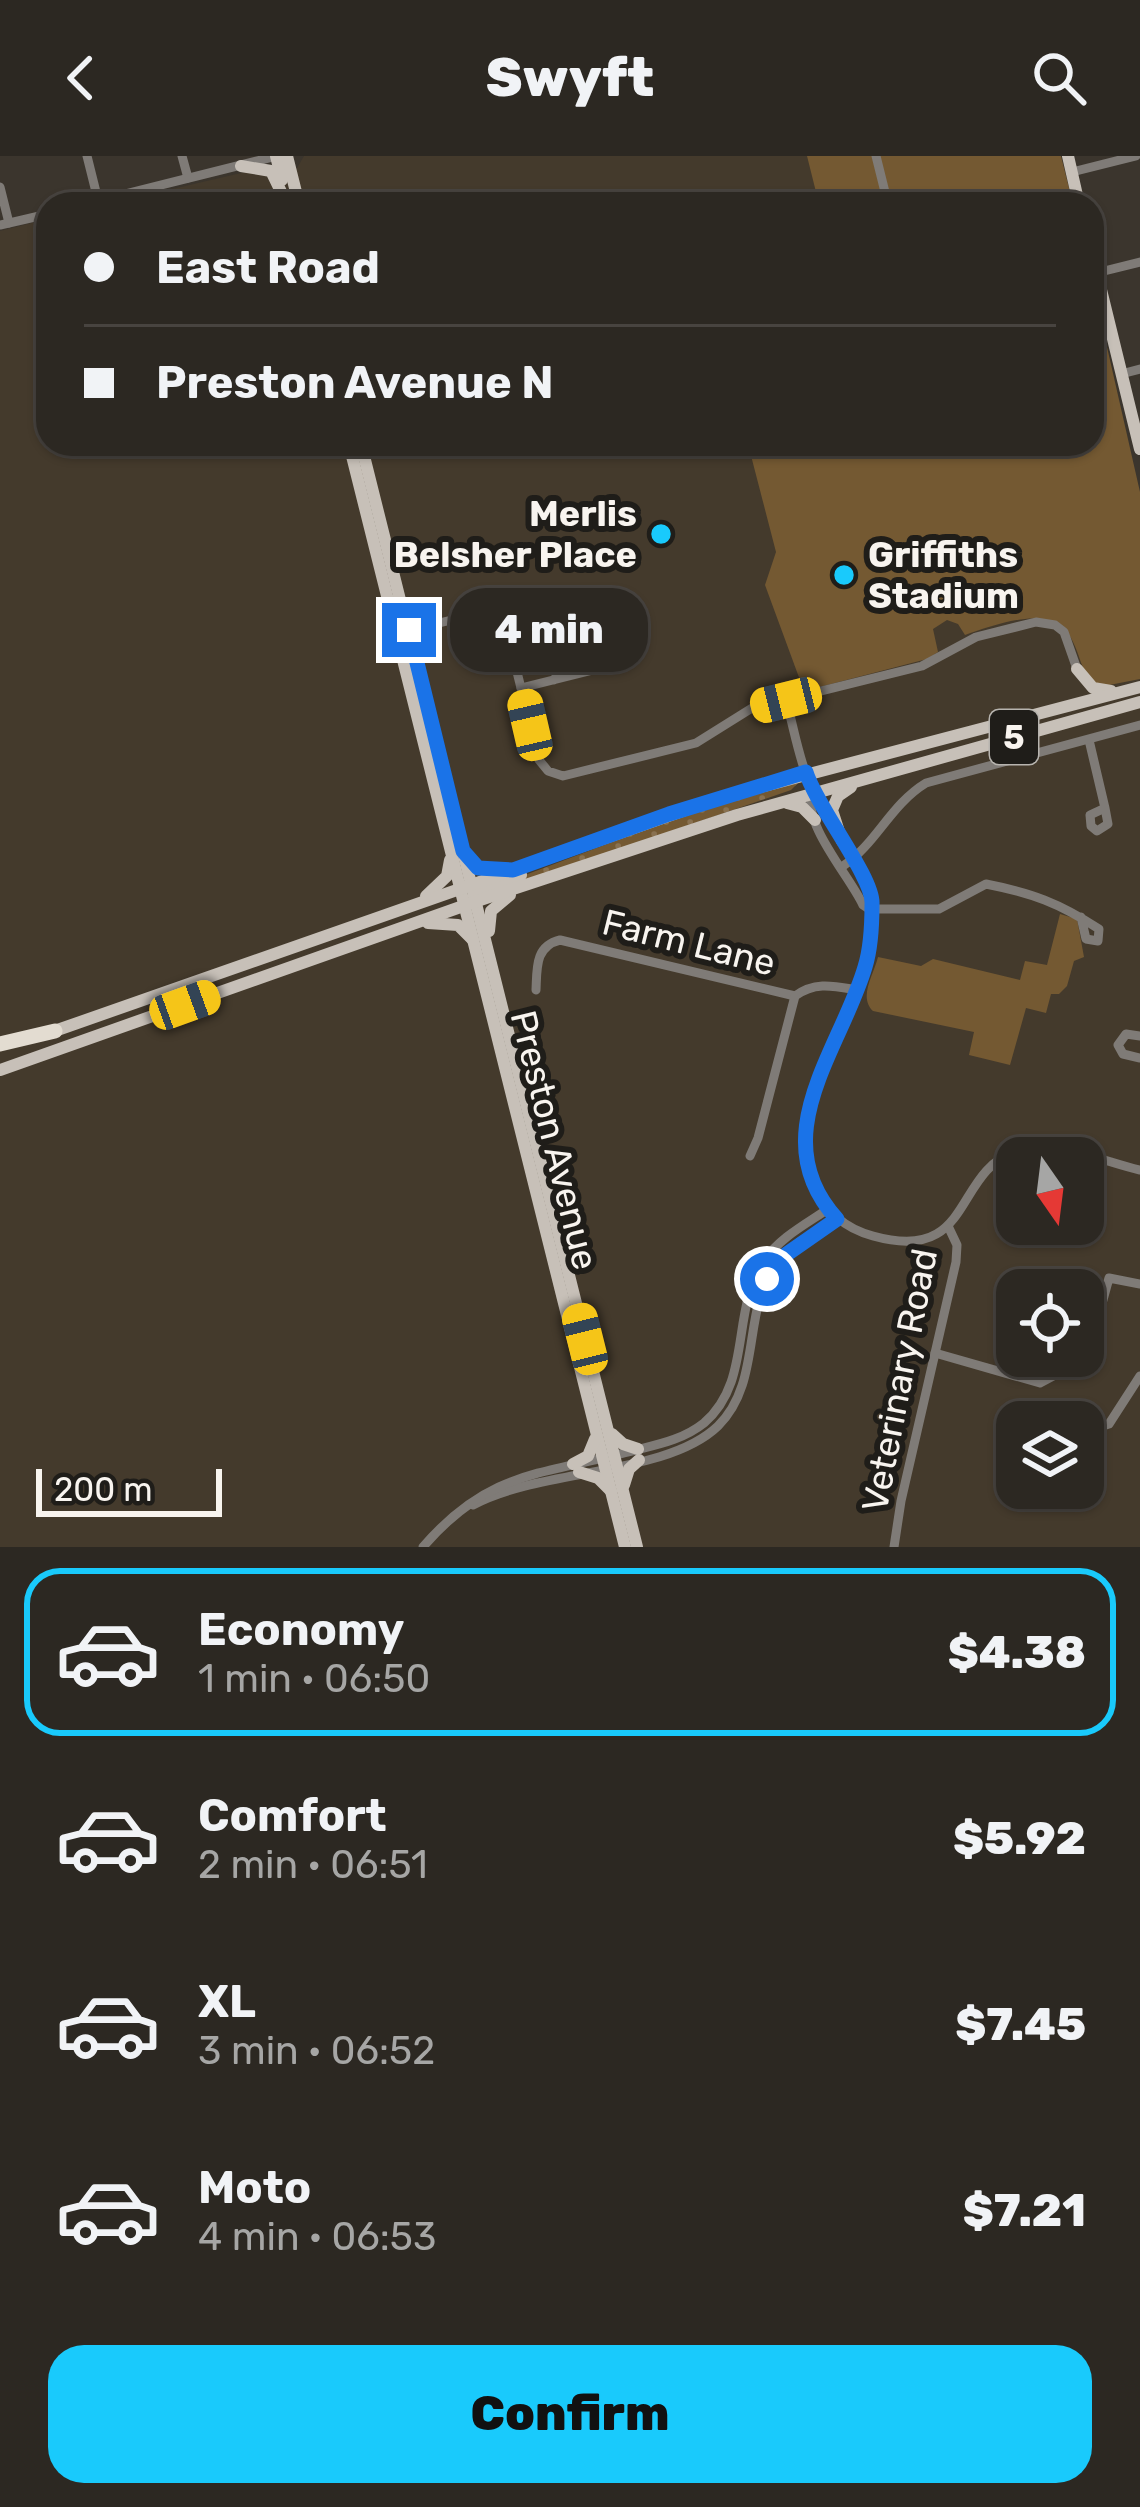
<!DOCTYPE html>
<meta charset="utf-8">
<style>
:root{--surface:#2c2822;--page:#38342f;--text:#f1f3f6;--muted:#a6a6a5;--line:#484440;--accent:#19cafc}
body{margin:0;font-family:Rubik,sans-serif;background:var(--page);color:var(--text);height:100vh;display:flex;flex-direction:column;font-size:45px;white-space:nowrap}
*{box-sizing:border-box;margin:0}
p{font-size:39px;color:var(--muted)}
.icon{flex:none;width:66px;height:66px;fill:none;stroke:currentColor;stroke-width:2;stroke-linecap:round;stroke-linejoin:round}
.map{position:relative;height:1391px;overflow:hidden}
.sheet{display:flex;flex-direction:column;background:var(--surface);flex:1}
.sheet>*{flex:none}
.banner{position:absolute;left:36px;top:36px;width:1068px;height:264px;border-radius:36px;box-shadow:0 3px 9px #0004,0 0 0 3px var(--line);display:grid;align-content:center;height:264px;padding:0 48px;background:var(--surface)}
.needle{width:78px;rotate:166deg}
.fabs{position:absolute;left:996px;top:981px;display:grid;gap:24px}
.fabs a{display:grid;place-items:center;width:108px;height:108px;border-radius:24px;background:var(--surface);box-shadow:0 3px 9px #0004,0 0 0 3px var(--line);font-size:60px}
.scale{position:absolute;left:36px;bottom:30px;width:186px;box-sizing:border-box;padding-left:12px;border:6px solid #f8f4ef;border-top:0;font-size:33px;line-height:42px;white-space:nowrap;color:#f8f4ef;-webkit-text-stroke:9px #1f1d19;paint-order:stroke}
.end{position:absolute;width:54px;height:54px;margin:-27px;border:15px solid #1a73e8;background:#fff;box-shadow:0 0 0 6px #fff}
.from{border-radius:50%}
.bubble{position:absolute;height:84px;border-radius:36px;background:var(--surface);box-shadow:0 3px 9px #0004,0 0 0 3px var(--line);font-size:39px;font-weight:800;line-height:84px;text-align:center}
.car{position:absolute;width:36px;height:72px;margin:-36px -18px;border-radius:15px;box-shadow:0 0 9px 3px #0007;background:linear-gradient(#f5c518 24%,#345 0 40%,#f5c518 0 76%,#345 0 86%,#f5c518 0)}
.banner b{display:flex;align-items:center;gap:42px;height:114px;font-size:45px}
.banner b+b{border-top:3px solid var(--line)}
.banner i{width:30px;height:30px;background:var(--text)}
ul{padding:21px 0 0;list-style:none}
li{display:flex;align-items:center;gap:36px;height:168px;margin:0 24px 18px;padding:0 24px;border:6px solid transparent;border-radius:36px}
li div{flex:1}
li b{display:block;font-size:45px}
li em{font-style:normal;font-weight:800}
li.current{border-color:var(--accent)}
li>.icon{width:108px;height:108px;stroke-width:1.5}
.cta{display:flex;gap:24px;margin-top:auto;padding:24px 48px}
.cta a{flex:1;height:138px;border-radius:36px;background:var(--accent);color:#111;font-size:48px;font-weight:800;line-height:138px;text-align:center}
header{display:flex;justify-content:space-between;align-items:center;height:156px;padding:0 48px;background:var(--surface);font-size:54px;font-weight:800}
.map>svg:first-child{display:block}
.built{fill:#443a2c;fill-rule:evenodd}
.grass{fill:url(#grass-dots)}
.park{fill:#745932}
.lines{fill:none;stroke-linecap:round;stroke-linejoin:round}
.minor{stroke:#7f7b77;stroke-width:9}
.major{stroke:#c7c0b8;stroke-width:12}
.highway{stroke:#e3dcd1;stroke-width:15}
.route{stroke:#1a73e8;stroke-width:15}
.poi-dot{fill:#19cafc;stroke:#1f1d19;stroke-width:4.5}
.labels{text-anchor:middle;stroke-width:12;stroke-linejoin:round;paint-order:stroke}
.shield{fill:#1f1d19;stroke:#b7b4af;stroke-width:3}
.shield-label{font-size:33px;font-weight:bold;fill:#f8f4ef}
.poi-label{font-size:36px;font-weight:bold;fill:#f8f4ef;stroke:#1f1d19;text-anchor:end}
.street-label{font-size:36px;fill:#f8f4ef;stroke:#1f1d19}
</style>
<header><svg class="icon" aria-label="back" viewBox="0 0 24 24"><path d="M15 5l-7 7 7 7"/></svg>Swyft<svg class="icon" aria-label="search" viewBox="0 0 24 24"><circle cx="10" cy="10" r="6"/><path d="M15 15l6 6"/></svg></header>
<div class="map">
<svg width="1140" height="1391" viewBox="0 0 1140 1391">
<defs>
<pattern id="grass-dots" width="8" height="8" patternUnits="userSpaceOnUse" patternTransform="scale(3)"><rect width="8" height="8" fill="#745932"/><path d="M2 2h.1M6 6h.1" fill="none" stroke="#897150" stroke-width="1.8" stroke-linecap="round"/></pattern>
</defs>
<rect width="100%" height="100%" fill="#3b352d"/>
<g class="built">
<polygon points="304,0 1058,0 1069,48 108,48 254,14 273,20 297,12"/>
<path d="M48 63V288H1092L1140 336V1391H0V75ZM1017 1002H1083V1068H1017ZM1017 1134H1083V1200H1017ZM1017 1266H1083V1332H1017Z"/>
</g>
<polygon class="grass" points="798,627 791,634 503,733 488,733 713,648"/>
<g class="park">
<polygon points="807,0 1061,0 1073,48 819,48"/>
<path d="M1092 125 1140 336V523L1099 531C1078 513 1083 504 1071 482 1052 446 995 469 965 479L958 468 947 464 933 473 938 496 927 503 804 535 765 429 776 396 748 288H1092Z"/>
<path d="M1060 758 1077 763 1084 801 1074 805 1067 830 1059 838H1051L1046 857 1026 852 1010 909 969 899 974 876 873 855C858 841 874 818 878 801L921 810 933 803 1020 824 1025 805 1047 809Z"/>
</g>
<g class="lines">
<g class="minor">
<polyline points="87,0 98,44"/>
<polyline points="182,0 188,22"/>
<polyline points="876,0 888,48"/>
<polyline points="1072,16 1136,0"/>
<polyline points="0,31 9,67"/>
<polyline points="886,43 908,38 913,48"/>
<polyline points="85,48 277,0"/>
<polyline points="0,69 48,58"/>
<polyline points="1092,118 1140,106"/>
<polyline points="1121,218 1140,213"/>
<polyline points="402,476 501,452 539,604 548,615 563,620 696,587 752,552 922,510 976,481 1036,466 1055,469 1064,476 1077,513"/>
<path d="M521 532 593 514C604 512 613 507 615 495L609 479 597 474 581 478 554 524"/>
<path d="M786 544C794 572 799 605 811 631 827 666 865 703 872 742 872 744 870 757 870 759 869 777 870 795 865 813 842 885 784 948 815 1028 826 1056 844 1072 873 1080 974 1108 952 1017 1016 995 1053 982 1104 1006 1140 1014"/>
<polyline points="1089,584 1105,652 1090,659 1091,670 1097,675 1108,668 1105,652"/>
<path d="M812 636C802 668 849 719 863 749L869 753"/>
<path d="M843 710C877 687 890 649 926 627L1140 569"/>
<path d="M869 753H939L986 728C1032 737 1059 747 1099 773L1098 785 1086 783 1081 761"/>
<path d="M536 834C537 812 535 790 560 784L795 840"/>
<polyline points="1140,880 1126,878 1118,889 1123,898 1140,902"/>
<path d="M750 1000 758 982 795 840C815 825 834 830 857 834"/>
<polyline points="935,1197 1040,1227 1087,1202 1109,1122 1140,1128"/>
<polyline points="1084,1276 1109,1268 1140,1220"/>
<path d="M473 1349C542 1312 666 1320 718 1270 763 1226 741 1153 777 1106 792 1088 817 1075 837 1063"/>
<path d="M423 1391C490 1313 543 1319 636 1294 660 1288 684 1283 704 1267 753 1225 730 1155 764 1105 779 1082 806 1068 828 1053"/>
<polyline points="894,1391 901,1345 956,1106 957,1089 948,1070"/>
</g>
<g class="major">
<polyline points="276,0 282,24"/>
<polyline points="287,0 299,48"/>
<polyline points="1068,0 1079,48"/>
<polyline points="241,10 271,15 287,48"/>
<polyline points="1092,97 1140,293"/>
<polyline points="349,288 625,1391"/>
<polyline points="361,288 637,1391"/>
<polyline points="1077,513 1093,532 1111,535"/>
<polyline points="787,647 802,651 815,664"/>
<polyline points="842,685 832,654 838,640 851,631"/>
<polyline points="426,740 447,720 450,704"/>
<polyline points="474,740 521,719"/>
<polyline points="428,767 458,769 473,784"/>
<polyline points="489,775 491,755 510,739"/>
<polyline points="46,878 722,641 1140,531"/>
<polyline points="0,914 483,743 737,659 1140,546"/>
<polyline points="612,1278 623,1288 638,1293"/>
<polyline points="573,1308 588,1300 595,1283"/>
<polyline points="579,1316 598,1322 611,1335"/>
<polyline points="624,1329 629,1313 639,1304"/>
</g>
<polyline class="highway" points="0,888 55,875"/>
</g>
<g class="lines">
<path class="route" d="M409 474 463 695 478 712 513 714 669 658 806 616C816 650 874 722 872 748 872 766 871 792 865 811 841 893 762 981 837 1063L784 1100 767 1123"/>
</g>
<g class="poi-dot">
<circle cx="661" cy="378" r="12"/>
<circle cx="844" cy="419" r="12"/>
</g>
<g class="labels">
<rect class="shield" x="990" y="554" width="48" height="54" rx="9"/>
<g class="shield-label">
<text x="1014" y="593">5</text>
</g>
<g class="poi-label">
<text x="637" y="370">Merlis<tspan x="637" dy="41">Belsher Place</tspan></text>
<text x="868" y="411" text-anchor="start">Griffiths<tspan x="868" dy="41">Stadium</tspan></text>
</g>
<g class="street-label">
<text transform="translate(689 786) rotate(14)" y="13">Farm Lane</text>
<text transform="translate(555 984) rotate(76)" y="13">Preston Avenue</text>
<text transform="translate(899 1224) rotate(-79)" y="13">Veterinary Road</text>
</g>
</g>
</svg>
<div class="fabs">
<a><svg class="needle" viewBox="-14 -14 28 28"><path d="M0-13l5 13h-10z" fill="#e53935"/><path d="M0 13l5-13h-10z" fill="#a6a6a5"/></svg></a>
<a><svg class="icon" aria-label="locate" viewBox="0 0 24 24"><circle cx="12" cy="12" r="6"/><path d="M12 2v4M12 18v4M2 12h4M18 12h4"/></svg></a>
<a><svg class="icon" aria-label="layers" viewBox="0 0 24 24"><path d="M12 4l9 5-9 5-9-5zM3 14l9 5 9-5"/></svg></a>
</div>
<div class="scale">200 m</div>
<i class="end from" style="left:767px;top:1123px"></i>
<i class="end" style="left:409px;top:474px"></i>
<div class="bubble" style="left:450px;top:432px;width:198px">4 min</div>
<i class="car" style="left:786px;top:544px;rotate:256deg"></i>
<i class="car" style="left:530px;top:569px;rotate:347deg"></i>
<i class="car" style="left:185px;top:849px;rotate:70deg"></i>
<i class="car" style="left:585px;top:1183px;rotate:346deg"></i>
<div class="banner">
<b><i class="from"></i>East Road</b>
<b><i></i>Preston Avenue N</b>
</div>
</div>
<section class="sheet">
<ul>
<li class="current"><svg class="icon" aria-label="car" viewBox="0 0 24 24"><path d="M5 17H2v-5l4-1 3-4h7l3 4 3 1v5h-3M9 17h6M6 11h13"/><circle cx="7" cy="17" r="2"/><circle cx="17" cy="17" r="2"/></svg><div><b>Economy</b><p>1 min · 06:50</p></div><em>$4.38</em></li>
<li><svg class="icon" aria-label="car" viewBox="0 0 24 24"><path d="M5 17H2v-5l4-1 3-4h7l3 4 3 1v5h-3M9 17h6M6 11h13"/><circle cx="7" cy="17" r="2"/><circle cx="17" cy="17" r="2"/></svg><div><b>Comfort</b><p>2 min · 06:51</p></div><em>$5.92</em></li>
<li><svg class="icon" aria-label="car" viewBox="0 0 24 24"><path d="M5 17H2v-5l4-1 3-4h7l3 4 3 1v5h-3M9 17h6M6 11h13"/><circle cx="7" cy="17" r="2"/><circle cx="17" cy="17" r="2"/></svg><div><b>XL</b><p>3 min · 06:52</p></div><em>$7.45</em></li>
<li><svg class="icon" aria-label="car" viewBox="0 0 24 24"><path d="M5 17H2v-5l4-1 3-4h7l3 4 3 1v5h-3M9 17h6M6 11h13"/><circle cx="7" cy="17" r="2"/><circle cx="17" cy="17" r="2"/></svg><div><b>Moto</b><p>4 min · 06:53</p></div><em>$7.21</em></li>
</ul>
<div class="cta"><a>Confirm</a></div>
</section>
